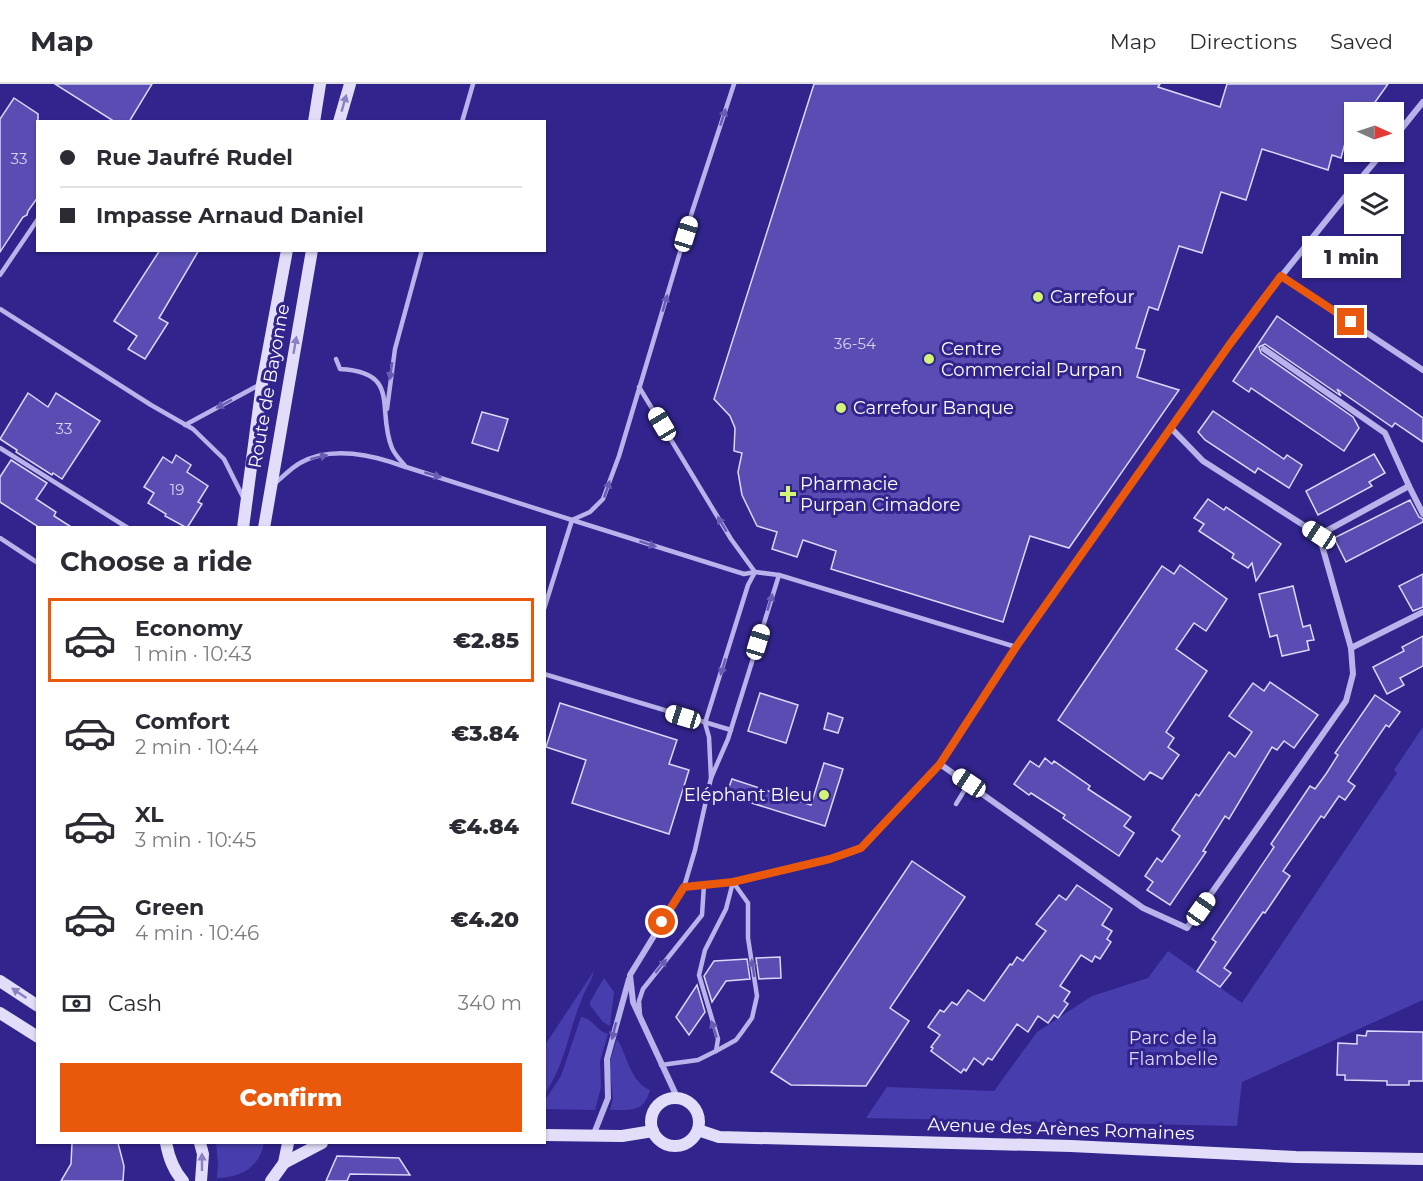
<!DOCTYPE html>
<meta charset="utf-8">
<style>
:root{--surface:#fff;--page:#f2f2f3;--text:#2b2b33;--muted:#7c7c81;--line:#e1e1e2;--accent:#ea580c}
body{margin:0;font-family:Montserrat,sans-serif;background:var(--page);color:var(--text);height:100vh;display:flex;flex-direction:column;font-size:22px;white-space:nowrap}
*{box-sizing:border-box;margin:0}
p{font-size:20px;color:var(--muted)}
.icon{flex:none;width:33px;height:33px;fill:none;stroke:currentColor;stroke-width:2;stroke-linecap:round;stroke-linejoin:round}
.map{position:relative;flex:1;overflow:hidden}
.details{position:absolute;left:36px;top:442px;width:510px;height:618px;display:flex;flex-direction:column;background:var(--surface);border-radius:0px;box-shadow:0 2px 4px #0004}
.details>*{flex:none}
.top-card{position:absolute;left:36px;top:36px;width:510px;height:132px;border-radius:0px;box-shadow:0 2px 4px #0004;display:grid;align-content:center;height:132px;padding:0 24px;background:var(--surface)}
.needle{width:39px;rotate:93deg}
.fabs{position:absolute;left:1344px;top:18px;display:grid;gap:12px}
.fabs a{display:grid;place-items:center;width:60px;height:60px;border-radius:0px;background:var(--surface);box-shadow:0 2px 4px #0004;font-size:30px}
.end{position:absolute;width:27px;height:27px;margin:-14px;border:8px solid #ea580c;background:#fff;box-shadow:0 0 0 3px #fff}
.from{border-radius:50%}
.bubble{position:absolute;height:42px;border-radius:0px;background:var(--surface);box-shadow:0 2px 4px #0004;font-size:20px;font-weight:800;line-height:42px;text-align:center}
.car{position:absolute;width:18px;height:36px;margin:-18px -9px;border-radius:8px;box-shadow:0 0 4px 2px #0007;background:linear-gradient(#fff 24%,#345 0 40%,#fff 0 76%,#345 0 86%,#fff 0)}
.top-card b{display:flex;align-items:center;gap:21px;height:57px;font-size:22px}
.top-card b+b{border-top:2px solid var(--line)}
.top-card i{width:15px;height:15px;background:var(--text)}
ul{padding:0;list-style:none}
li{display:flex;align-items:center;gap:18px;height:84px;margin:0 12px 9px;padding:0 12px;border:3px solid transparent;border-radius:0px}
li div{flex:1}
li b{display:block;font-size:22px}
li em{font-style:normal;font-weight:800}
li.current{border-color:var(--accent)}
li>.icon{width:54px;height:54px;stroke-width:1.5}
h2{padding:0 24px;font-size:27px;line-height:72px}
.pay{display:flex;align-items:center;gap:15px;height:66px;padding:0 24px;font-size:22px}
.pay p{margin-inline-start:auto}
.cta{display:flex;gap:12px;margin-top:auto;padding:12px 24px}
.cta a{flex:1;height:69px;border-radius:0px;background:var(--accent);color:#fff;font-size:24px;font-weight:800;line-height:69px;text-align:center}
header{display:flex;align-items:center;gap:36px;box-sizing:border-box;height:84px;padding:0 30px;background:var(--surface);border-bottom:2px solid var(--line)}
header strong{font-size:28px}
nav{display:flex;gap:33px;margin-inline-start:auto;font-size:21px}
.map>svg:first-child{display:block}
.green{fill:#483dac}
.building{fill:#594db3;stroke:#dbd8f8;stroke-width:1.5}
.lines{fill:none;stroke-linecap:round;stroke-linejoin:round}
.lane{stroke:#b9b3eb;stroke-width:4.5}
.street{stroke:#b9b3eb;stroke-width:6}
.secondary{stroke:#e2def9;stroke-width:12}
.oneway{fill:#8a81c3}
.oneway2{fill:#675db3}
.route{stroke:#ea580c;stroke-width:8}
.poi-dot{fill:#d3f577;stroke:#31248d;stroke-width:2}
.labels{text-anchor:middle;stroke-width:6;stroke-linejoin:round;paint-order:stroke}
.number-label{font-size:15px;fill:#d6d2ec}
.poi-label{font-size:18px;fill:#fff;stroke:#31248d;text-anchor:start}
.street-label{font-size:18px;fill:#fff;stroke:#31248d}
.park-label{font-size:18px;fill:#dbd8f8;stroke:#31248d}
</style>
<header>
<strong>Map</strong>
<nav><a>Map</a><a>Directions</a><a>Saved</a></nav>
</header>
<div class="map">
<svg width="1423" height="1097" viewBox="0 0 1423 1097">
<rect width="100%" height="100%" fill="#31248d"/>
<g class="green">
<polygon points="1423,643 1423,916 1242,998 1237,1042 866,1034 887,1003 994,1007 1037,948 1092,912 1148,894 1168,867 1242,919 1397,689 1394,686"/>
<path d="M594 887C593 894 586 904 583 912 568 947 567 976 545 1010V961Z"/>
<polygon points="604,894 614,908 610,942 603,938 590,921 590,918"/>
<path d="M581 933C592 934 597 947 608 950L600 977 601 1003 595 1026 545 1025V1016L561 992Z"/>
<path d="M617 955C627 970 630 998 650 1006 644 1029 630 1026 610 1026L613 1014 609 981Z"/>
<path d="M216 1059H264C259 1084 241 1093 217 1094L218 1079Z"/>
</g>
<g class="building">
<polygon points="55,0 152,0 129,38 115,38"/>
<polygon points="814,0 1160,0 1158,3 1220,23 1227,0 1388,0 1368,28 1354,28 1354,50 1348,48 1341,74 1332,71 1328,86 1262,65 1246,116 1221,108 1202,169 1179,162 1158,226 1149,223 1136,264 1145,266 1137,293 1179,306 1069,464 1030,452 1003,538 831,485 836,467 803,456 797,473 772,465 777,448 757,442 742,411 738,388 742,369 734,367 735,344 730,332 714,315"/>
<polygon points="14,14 38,30 38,113 28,127 27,131 23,133 0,168 0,35"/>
<polygon points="160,166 199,166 159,234 168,239 145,275 128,265 137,252 114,237"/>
<polygon points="1277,232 1423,334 1423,358 1395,339 1392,343 1337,305 1341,312 1265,260 1259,263 1261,269 1353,333 1359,344 1344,367 1251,304 1249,308 1233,297"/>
<polygon points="28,309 48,323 56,309 100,337 62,395 53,389 52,391 16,368 17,366 0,355"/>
<polygon points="1213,327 1284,375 1287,371 1302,381 1289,404 1258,384 1255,389 1205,356 1198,348"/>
<polygon points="482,328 508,335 498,367 472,359"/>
<polygon points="1374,370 1385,389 1369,398 1372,402 1318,431 1306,407"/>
<polygon points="176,371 191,381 187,388 208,402 198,418 202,420 187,444 165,432 166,430 148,419 154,409 144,403 163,373 172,379"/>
<polygon points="11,376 47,399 36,415 56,428 54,432 73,444 40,444 0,418 0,393"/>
<polygon points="1208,415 1224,426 1226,423 1281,460 1256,497 1252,479 1248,484 1232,474 1234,470 1199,447 1204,440 1194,434"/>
<polygon points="1410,416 1419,433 1423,435 1423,438 1346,478 1334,454"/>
<polygon points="1180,481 1227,515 1206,547 1194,539 1176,565 1207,587 1166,648 1174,654 1168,663 1179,671 1162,695 1150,688 1144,696 1058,636 1162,482 1174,490"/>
<polygon points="1423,490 1423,523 1413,527 1399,502"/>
<polygon points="1293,502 1303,543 1310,541 1314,556 1307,557 1309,566 1282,572 1277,551 1270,553 1259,510"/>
<polygon points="1423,552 1423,582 1400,594 1404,601 1387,610 1373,583 1404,567 1402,563"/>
<polygon points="1270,598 1318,631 1294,664 1284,657 1277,666 1272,663 1229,735 1225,732 1203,767 1206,768 1170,821 1147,806 1153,798 1145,792 1157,774 1162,778 1180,752 1172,746 1196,710 1199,712 1229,668 1235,673 1252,648 1229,632 1253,599 1264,607"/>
<polygon points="760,609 798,621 786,659 748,647"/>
<polygon points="1375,611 1400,628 1389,643 1386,641 1348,697 1355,702 1345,716 1339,712 1324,734 1321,732 1283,787 1290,792 1265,829 1263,828 1224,884 1231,889 1220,903 1197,887 1216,858 1212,855 1274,763 1271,760 1310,702 1315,705 1326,690 1338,671 1335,669"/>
<polygon points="560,619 677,656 669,680 689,686 669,750 572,719 586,676 546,663"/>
<polygon points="828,629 843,634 838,649 824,645"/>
<polygon points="1045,674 1052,680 1054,677 1090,702 1088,705 1131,733 1124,742 1134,749 1119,772 1063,734 1065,731 1031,709 1029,711 1014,700 1030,677 1039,683"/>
<polygon points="824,679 843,685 825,742 726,711 732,695 811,721"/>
<polygon points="912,777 965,813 890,924 909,937 866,1002 791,1001 771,988"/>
<polygon points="1077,801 1112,825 1102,841 1112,847 1107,855 1111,858 1100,875 1095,872 1092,878 1081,871 1060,902 1070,908 1064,917 1068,920 1058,934 1054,931 1048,939 1038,932 1028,948 1017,940 992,976 988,974 983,981 974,974 966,987 964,985 961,989 931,967 933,964 931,963 940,951 928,943 940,926 944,928 952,918 957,921 968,906 984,917 1010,880 1012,881 1017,873 1023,877 1046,847 1036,840 1059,811 1066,816"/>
<polygon points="780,873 781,894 759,895 756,874"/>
<polygon points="747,875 750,895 726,897 712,918 704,892 714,877"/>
<polygon points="697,901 705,928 689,951 676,933"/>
<polygon points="1367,947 1423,948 1423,997 1409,997 1409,1001 1387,1001 1387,997 1345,996 1345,991 1337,991 1338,959 1357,960 1357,951 1366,952"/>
<polygon points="72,1059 118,1059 124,1082 123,1097 61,1097 71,1080"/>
<polygon points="337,1072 399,1074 410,1091 350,1090 347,1097 326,1097"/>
</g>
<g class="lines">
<g class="lane">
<polyline points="462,38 473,0"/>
<polyline points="0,191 38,135"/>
<polyline points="0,225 151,321 193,345 224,375 243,413"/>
<path d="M336 275 340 285C402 288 376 326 392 364 395 371 401 377 406 383L572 436 590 428 603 415 619 372 692 128 734 0"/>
<polyline points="639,303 731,455 755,488"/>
<polyline points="387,325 395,265 422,166"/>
<polyline points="185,341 259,301"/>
<polyline points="0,364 128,444"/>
<path d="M274 400C283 393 291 384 300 379 331 361 374 371 405 383"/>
<polyline points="0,454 38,479"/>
<polyline points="755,488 748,501 705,639 709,653 711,694 728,655 779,491"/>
<polyline points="544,525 572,436 744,490 755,488 779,491 1016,563"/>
<polyline points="544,590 731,646"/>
<polyline points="956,720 969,699"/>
<polyline points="684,803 695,766 711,694"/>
<polyline points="640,931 639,917 643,905 702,831 704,801"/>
<polyline points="716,967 736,956 742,948 752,934 757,912 748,854 748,819 733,798"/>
<polyline points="661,981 698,976 716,967 718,955 699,891 705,866 726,825 733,798"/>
</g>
<g class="street">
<polyline points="1394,54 1423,18"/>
<polyline points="1356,100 1383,68"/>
<polyline points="1281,192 1423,286"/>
<polyline points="1264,265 1385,349 1409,402 1319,451"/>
<polyline points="1409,402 1423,430"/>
<polyline points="1351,564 1423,528"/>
<polyline points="940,680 1143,824 1187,844 1346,617 1353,590 1351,564 1319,451 1203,377 1171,344"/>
<polyline points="677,1013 633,918 630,891 684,803 733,798 830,775 861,764 940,680 1016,563 1230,260 1259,220 1354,102"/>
<polyline points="593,1052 608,1014 607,975 629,895"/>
</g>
<g class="secondary">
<polyline points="314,38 320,0"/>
<polyline points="339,38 350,0"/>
<polyline points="243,444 262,300 287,166"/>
<polyline points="264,444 312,166"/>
<polyline points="0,897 38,922"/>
<polyline points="0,929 38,953"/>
<circle cx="675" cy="1038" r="24"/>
<polyline points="698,1046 719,1053 1071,1062 1296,1073 1423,1075"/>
<polyline points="544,1051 622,1052 653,1047"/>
<path d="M166 1059C169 1074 173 1086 183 1097"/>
<polyline points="200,1059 203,1070 201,1097"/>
<polyline points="284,1079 322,1059"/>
<polyline points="271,1097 284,1079 288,1059"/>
</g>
</g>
<defs><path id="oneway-solid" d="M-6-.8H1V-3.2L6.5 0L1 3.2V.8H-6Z" transform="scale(1.5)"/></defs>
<g class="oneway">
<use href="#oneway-solid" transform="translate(344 19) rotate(-74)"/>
<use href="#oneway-solid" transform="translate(295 261) rotate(-80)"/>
<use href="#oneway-solid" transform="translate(19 909) rotate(-146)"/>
<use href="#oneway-solid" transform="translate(202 1078) rotate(-90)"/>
</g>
<g class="oneway2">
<use href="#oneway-solid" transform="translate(723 33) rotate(-72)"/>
<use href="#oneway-solid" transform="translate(665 219) rotate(-74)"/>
<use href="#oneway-solid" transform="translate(391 287) rotate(98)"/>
<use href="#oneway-solid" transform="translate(224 320) rotate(152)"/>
<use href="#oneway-solid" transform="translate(319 373) rotate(-14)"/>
<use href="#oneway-solid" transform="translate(433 391) rotate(17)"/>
<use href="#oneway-solid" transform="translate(607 405) rotate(-71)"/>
<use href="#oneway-solid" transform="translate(722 440) rotate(-121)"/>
<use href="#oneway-solid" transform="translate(648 460) rotate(18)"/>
<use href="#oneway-solid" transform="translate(770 518) rotate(-73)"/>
<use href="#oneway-solid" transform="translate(723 583) rotate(107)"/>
<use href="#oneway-solid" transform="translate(661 882) rotate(-51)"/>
<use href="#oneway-solid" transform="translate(753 884) rotate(-99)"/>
<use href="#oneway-solid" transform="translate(714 945) rotate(-108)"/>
<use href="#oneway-solid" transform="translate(614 947) rotate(104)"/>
</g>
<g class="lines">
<polyline class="route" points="662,838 684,803 733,798 830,775 861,764 940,680 1016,563 1230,260 1281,192 1351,238"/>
</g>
<g class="poi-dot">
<circle cx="1038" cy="213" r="6"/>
<circle cx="929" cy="275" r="6"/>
<circle cx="841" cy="324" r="6"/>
<path d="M785 401h6v6h6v6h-6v6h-6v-6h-6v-6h6z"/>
<circle cx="824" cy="711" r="6"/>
</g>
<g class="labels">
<g class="number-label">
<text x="19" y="80">33</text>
<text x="855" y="265">36-54</text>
<text x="64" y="350">33</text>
<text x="177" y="411">19</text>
</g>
<g class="poi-label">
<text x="1050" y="219">Carrefour</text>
<text x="941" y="271">Centre<tspan x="941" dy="21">Commercial Purpan</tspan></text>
<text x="853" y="330">Carrefour Banque</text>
<text x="800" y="406">Pharmacie<tspan x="800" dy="21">Purpan Cimadore</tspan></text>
<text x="812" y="717" text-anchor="end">Eléphant Bleu</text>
</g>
<g class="street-label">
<text transform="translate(269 302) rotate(-80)" y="6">Route de Bayonne</text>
<text transform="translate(1061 1045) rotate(2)" y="6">Avenue des Arènes Romaines</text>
</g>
<g class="park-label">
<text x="1173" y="960">Parc de la<tspan x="1173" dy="21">Flambelle</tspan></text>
</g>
</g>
</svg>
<div class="fabs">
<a><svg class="needle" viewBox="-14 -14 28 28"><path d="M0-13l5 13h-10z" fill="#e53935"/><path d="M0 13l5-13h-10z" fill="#7c7c81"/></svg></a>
<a><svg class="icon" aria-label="layers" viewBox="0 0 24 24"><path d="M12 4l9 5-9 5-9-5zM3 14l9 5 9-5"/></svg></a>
</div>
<i class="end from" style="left:662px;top:838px"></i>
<i class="end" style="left:1351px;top:238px"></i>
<div class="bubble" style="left:1302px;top:152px;width:99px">1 min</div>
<i class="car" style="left:686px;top:150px;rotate:17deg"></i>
<i class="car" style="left:662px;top:340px;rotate:329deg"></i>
<i class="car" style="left:1319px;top:451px;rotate:303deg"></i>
<i class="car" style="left:758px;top:558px;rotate:17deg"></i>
<i class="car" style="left:683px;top:633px;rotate:287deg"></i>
<i class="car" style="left:969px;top:699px;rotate:304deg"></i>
<i class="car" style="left:1201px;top:825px;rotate:35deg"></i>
<div class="top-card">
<b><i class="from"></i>Rue Jaufré Rudel</b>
<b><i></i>Impasse Arnaud Daniel</b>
</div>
<section class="details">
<h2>Choose a ride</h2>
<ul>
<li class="current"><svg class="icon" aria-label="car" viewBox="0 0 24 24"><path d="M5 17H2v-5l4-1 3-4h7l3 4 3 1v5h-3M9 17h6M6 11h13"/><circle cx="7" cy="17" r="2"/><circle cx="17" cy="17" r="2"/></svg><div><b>Economy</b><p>1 min · 10:43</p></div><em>€2.85</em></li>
<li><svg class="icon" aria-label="car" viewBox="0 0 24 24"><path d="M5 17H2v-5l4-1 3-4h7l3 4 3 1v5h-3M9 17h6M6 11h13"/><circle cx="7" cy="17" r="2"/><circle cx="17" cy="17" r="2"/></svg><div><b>Comfort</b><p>2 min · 10:44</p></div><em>€3.84</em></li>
<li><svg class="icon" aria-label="car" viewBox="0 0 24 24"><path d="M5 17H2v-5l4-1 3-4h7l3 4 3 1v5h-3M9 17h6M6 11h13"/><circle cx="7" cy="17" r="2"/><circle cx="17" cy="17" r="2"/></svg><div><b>XL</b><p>3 min · 10:45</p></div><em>€4.84</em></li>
<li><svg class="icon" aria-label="car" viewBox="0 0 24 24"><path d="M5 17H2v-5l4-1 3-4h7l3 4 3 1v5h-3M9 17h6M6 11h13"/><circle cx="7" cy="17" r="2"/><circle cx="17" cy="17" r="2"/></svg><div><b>Green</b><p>4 min · 10:46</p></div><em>€4.20</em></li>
</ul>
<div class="pay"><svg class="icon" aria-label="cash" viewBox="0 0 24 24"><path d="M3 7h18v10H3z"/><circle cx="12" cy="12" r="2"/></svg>Cash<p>340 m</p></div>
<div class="cta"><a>Confirm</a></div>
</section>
</div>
